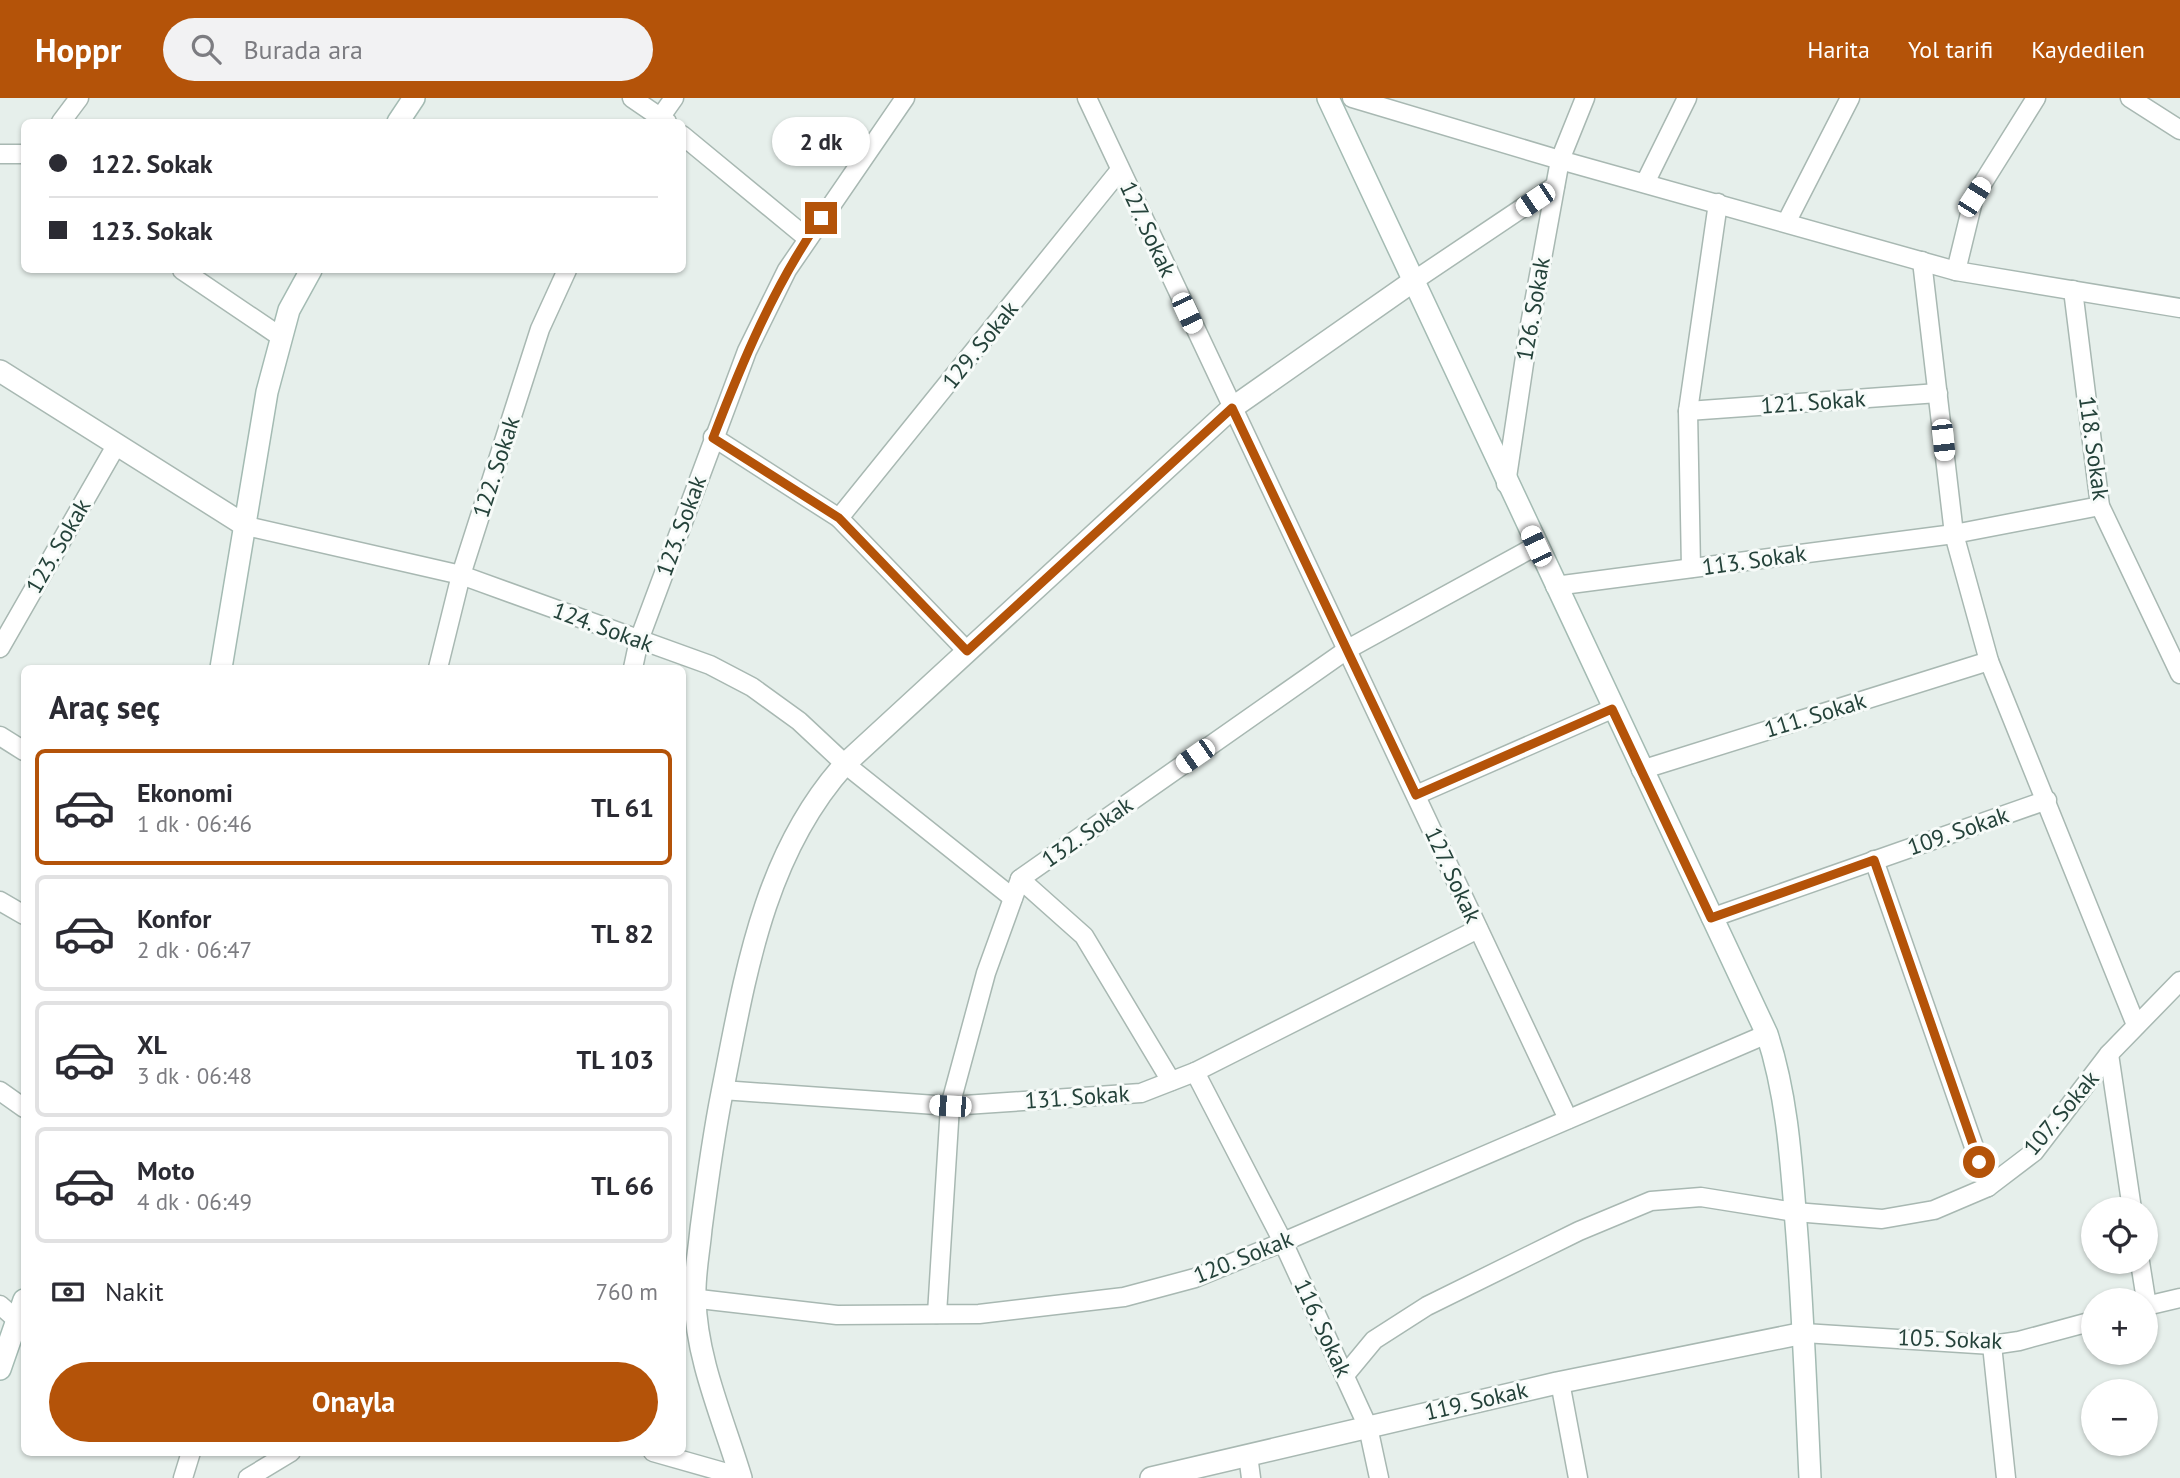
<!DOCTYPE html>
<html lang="tr">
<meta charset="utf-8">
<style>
:root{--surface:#fff;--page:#f2f2f3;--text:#2b2b33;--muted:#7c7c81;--line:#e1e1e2;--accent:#b45309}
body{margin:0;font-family:"PT Sans",sans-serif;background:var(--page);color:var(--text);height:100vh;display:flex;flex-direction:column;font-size:26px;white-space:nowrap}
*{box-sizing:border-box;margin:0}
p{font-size:23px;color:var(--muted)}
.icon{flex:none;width:38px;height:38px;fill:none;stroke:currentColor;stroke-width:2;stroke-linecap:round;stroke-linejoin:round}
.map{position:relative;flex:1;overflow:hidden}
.panel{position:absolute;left:21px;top:567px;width:665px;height:791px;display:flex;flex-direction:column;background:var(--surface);border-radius:10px;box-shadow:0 2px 5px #0004}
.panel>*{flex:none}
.hud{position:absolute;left:21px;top:21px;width:665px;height:154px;border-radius:10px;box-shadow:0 2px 5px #0004;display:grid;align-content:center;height:154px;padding:0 28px;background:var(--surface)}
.tools{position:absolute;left:2081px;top:1099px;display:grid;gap:14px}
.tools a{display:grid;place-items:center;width:77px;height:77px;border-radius:50%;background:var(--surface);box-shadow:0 2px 5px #0004;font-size:35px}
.end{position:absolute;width:32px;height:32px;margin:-16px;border:9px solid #b45309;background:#fff;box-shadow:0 0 0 4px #fff}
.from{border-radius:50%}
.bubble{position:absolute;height:49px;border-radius:24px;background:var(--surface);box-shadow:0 2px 5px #0004;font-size:23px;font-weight:700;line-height:49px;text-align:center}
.car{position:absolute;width:21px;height:42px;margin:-21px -10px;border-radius:9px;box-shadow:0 0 5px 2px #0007;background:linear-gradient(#fff 24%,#345 0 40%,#fff 0 76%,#345 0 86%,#fff 0)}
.hud b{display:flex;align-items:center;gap:24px;height:66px;font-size:26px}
.hud b+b{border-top:2px solid var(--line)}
.hud i{width:18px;height:18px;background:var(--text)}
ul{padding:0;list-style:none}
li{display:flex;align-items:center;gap:21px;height:116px;margin:0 14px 10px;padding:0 14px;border:4px solid var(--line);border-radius:10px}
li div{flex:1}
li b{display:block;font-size:26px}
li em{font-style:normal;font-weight:700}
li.on{border-color:var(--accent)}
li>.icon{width:63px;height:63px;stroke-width:1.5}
h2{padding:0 28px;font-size:32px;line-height:84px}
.pay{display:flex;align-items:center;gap:18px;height:77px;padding:0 28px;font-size:26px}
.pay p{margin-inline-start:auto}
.cta{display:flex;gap:14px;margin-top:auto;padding:14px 28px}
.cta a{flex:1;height:80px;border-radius:42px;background:var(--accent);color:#fff;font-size:28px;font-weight:700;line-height:80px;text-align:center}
header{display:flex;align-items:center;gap:42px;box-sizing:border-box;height:98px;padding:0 35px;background:var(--accent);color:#fff}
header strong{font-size:33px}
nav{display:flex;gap:38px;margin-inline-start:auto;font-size:24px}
.search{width:490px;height:63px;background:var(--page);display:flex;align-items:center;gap:18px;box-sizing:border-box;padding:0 24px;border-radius:38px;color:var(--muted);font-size:26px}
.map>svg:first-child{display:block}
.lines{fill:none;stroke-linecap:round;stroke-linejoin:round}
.minor-casing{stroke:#a8b8b2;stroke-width:21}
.tertiary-casing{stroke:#a8b8b2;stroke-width:24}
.secondary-casing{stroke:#a4bbb3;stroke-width:24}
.minor{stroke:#fff;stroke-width:18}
.tertiary{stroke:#fff;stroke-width:21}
.secondary{stroke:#fff;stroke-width:21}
.route{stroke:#b45309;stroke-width:9}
.labels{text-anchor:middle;stroke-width:6;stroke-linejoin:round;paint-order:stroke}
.street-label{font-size:23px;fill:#24423a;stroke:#f7fbf9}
</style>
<header>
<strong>Hoppr</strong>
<div class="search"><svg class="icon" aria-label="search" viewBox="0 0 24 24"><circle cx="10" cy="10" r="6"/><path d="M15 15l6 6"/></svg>Burada ara</div>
<nav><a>Harita</a><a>Yol tarifi</a><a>Kaydedilen</a></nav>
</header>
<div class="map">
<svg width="2180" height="1380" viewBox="0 0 2180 1380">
<rect width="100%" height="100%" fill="#e6efeb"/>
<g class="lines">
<defs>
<g id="minor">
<polyline points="632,0 667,24"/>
<polyline points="1087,0 1568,1021"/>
<polyline points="1352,0 1560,62 1956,173 2180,210"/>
<polyline points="2130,0 2180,32"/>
<polyline points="61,24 79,0"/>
<polyline points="657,24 674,0"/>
<polyline points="682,37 807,140"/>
<polyline points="0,56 24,56"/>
<polyline points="1645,85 1687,0"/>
<polyline points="1787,123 1850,0"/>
<polyline points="1922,163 1954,436 1989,563 2136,927"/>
<polyline points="182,172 281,239"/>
<polyline points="1956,173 1974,99 2036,0"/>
<polyline points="1412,184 1555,88"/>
<polyline points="2073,192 2100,408 2180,576"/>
<polyline points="1688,313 1938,295"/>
<polyline points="713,339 839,420 967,553"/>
<polyline points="1506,386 1529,232 1560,62 1585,0"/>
<polyline points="839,420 1120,72"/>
<polyline points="246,428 461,477 710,567 752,589 799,623 845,666 1013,800"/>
<polyline points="1691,470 1688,313 1718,105"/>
<polyline points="1555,488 1954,436 2100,408"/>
<polyline points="0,550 117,346"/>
<polyline points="438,570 461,477 540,231 567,172"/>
<polyline points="633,570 639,542 747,253 787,172 905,0"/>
<polyline points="0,638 24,653"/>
<polyline points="1641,672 1989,563"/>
<polyline points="1416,697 1612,611"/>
<polyline points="1874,762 1988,1089"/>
<polyline points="1020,781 1084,838 1171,983"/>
<polyline points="0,803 24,817"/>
<polyline points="1711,820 2047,702"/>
<polyline points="2109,956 2132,1111"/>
<polyline points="1195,974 1283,1144 1368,1329 1379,1380"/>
<polyline points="722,992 950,1008 1141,995 1195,974 1478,831"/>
<polyline points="0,993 24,1010"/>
<polyline points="2140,1164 2147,1208"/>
<polyline points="682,1199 837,1217 979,1216 1124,1199 1195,1180 1283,1144 1767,936"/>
<polyline points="0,1207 17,1222"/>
<polyline points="2146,1208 2180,1200"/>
<polyline points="937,1216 950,1008 986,875 1020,781 1348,551 1536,448"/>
<polyline points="1804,1235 1992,1247 2019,1243 2093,1223"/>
<polyline points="1992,1247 2006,1380"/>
<polyline points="1345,1277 1374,1242 1427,1208 1579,1133 1651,1103 1701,1099 1795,1114 1882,1121 1934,1112 1988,1089 2034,1054 2109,956 2180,883"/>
<polyline points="1560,1284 1578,1380"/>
<polyline points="653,1354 741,1379"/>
<polyline points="1248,1357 1251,1380"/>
<polyline points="183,1380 191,1354"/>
<polyline points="248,1380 291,1354"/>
</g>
<g id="tertiary">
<polyline points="0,273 246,428"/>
<path d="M741 1380C724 1323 696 1261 695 1200 694 1177 699 1154 701 1131 707 1085 713 1040 722 995 745 879 763 757 845 666L1232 310 1412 184"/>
<polyline points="1151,1380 1557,1285 1804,1235"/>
</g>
<g id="secondary">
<path d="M1328 0 1767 936C1787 997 1791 1061 1796 1125 1803 1210 1806 1295 1810 1380"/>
<polyline points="398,24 414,0"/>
<polyline points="221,570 267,294 289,212 311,172"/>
<polyline points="0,1271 24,1202"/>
</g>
</defs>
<use href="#minor" class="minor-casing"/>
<use href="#tertiary" class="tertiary-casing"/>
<use href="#secondary" class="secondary-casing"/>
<use href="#minor" class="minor"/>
<use href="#tertiary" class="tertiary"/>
<use href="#secondary" class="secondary"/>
</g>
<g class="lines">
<path class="route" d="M821 120C774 188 743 262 713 340L839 420 967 553 1232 310 1416 697 1612 611 1711 820 1874 762 1979 1064"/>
</g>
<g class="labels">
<g class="street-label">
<text transform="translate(1148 131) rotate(65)" y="8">127. Sokak</text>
<text transform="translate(1533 211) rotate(-80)" y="8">126. Sokak</text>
<text transform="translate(980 247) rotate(-51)" y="8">129. Sokak</text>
<text transform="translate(1813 304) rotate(-4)" y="8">121. Sokak</text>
<text transform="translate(2094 350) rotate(82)" y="8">118. Sokak</text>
<text transform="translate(496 369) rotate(-72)" y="8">122. Sokak</text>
<text transform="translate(681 428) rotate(-70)" y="8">123. Sokak</text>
<text transform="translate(58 448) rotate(-60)" y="8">123. Sokak</text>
<text transform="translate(1754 462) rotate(-8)" y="8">113. Sokak</text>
<text transform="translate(603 529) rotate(20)" y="8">124. Sokak</text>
<text transform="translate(1815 617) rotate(-17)" y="8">111. Sokak</text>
<text transform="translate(1958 733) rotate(-19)" y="8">109. Sokak</text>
<text transform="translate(1087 734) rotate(-35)" y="8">132. Sokak</text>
<text transform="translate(1453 777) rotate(65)" y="8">127. Sokak</text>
<text transform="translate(1077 999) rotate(-4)" y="8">131. Sokak</text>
<text transform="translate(2061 1015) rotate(-50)" y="8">107. Sokak</text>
<text transform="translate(1243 1159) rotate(-22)" y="8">120. Sokak</text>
<text transform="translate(1323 1230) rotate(65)" y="8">116. Sokak</text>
<text transform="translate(1950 1241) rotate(2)" y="8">105. Sokak</text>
<text transform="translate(1476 1303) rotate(-13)" y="8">119. Sokak</text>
</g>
</g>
</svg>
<div class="tools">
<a><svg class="icon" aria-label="locate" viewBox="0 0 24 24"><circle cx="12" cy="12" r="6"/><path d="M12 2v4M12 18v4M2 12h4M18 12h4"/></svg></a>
<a>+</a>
<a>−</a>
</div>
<i class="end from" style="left:1979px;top:1064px"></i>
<i class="end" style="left:821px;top:120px"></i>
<div class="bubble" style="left:772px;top:19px;width:98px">2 dk</div>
<i class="car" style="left:1974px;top:99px;rotate:32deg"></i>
<i class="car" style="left:1535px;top:102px;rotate:236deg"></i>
<i class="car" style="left:1187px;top:215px;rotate:155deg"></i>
<i class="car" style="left:1943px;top:342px;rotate:174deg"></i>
<i class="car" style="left:1536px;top:448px;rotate:335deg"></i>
<i class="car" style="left:1195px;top:658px;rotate:235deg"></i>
<i class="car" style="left:950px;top:1008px;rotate:273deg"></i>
<div class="hud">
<b><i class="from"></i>122. Sokak</b>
<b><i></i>123. Sokak</b>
</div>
<section class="panel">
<h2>Araç seç</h2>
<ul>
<li class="on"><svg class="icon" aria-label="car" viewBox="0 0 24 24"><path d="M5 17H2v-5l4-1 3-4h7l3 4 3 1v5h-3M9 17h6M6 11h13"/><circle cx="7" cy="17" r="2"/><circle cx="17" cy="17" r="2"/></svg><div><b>Ekonomi</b><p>1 dk · 06:46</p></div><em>TL 61</em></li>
<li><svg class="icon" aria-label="car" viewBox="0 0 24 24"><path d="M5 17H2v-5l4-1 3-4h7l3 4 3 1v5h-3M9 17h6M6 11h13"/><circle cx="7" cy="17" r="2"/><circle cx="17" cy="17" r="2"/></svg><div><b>Konfor</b><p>2 dk · 06:47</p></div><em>TL 82</em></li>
<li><svg class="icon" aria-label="car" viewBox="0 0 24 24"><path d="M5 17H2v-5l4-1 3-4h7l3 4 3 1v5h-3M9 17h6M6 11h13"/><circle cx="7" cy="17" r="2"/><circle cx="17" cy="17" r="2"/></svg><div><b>XL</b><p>3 dk · 06:48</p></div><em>TL 103</em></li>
<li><svg class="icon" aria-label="car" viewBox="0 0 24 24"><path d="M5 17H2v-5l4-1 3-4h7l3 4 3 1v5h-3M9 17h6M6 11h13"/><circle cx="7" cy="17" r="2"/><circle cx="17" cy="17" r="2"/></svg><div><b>Moto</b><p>4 dk · 06:49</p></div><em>TL 66</em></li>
</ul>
<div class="pay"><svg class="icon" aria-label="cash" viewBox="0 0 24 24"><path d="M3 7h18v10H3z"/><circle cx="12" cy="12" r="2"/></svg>Nakit<p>760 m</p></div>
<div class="cta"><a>Onayla</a></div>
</section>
</div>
